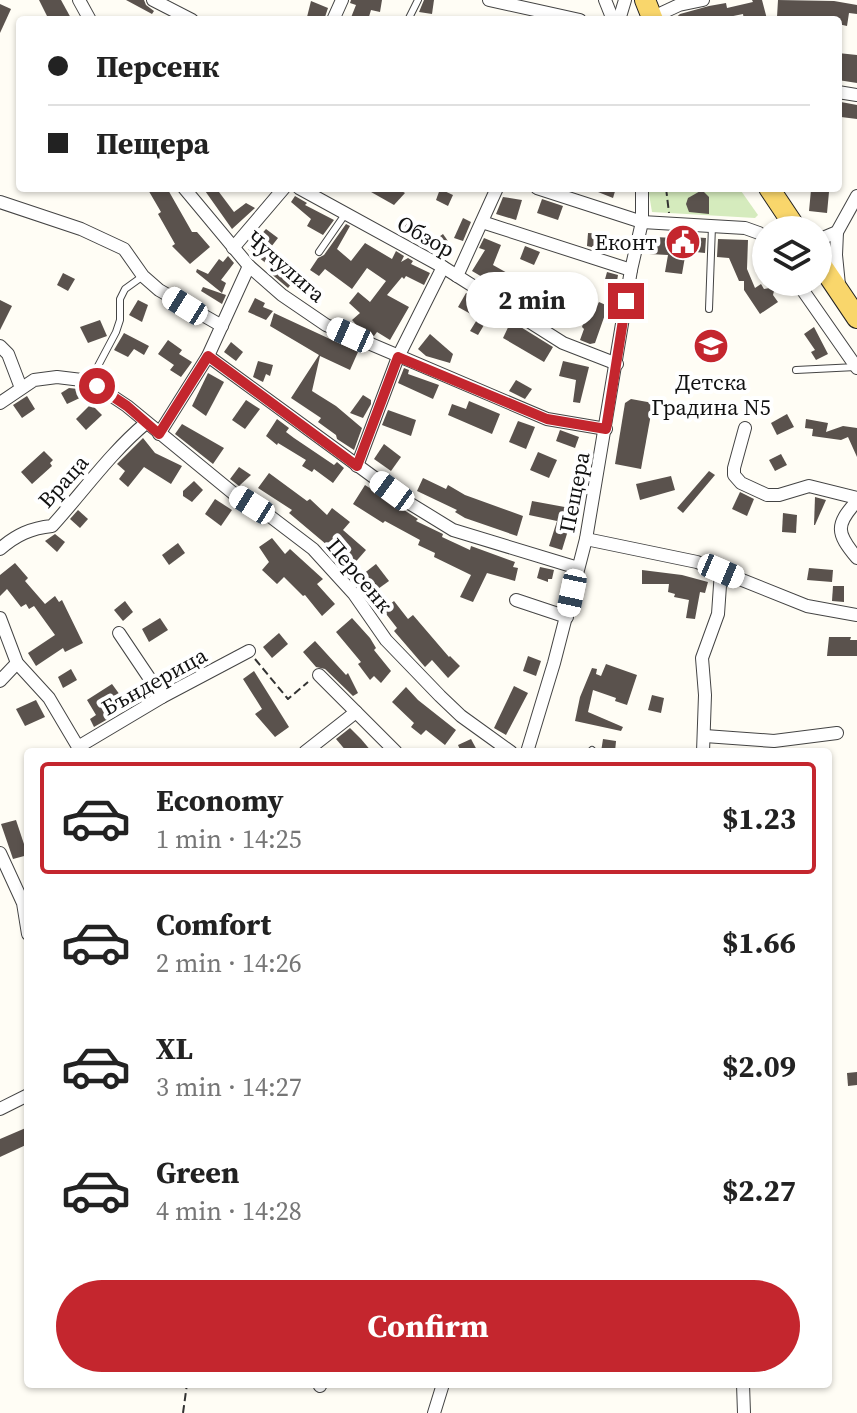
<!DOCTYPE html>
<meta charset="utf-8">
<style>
:root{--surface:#fff;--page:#f6f6f6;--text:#222;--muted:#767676;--line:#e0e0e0;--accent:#c4262e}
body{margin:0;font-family:"Source Serif 4",serif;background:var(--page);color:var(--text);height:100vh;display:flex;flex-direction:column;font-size:30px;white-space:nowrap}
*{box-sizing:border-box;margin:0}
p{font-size:26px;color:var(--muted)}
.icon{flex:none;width:44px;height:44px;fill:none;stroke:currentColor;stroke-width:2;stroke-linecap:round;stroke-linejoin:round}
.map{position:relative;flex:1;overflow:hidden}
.sheet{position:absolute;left:24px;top:748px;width:808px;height:640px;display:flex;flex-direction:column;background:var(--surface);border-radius:8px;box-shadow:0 2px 6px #0004}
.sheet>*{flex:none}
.top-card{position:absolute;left:16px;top:16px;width:826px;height:176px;border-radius:8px;box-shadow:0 2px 6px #0004;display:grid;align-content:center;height:176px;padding:0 32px;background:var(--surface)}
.tools{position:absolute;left:752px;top:216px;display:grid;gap:16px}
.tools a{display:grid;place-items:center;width:80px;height:80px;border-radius:50%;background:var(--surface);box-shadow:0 2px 6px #0004;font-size:40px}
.end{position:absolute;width:36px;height:36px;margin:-18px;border:10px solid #c4262e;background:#fff;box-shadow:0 0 0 4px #fff}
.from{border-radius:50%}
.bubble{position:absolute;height:56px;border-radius:28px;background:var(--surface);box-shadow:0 2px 6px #0004;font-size:26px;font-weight:700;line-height:56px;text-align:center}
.car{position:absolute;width:24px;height:48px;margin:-24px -12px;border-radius:10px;box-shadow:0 0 6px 2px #0007;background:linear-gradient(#fff 24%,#345 0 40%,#fff 0 76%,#345 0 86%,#fff 0)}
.top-card b{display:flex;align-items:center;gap:28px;height:76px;font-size:30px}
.top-card b+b{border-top:2px solid var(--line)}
.top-card i{width:20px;height:20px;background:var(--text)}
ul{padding:14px 0 0;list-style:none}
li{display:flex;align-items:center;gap:24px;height:112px;margin:0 16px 12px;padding:0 16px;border:4px solid transparent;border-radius:8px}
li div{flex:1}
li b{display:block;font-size:30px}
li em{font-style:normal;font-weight:700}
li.on{border-color:var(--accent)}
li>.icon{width:72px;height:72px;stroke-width:1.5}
.action{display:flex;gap:16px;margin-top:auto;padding:16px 32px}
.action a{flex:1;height:92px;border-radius:48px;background:var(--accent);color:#fff;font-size:32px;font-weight:700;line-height:92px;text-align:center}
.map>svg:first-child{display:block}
.green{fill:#d5ebbd}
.building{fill:#5a524d}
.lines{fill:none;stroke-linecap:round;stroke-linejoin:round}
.lane-casing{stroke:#444;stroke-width:8}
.street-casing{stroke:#444;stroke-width:14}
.primary-casing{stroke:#222;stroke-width:22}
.path{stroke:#333;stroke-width:2;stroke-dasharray:8 4;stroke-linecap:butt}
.lane{stroke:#fff;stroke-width:6}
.street{stroke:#fff;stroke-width:12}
.primary{stroke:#f9d66b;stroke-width:20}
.route{stroke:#c4262e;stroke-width:10}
.labels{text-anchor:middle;stroke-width:8;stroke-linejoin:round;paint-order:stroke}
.street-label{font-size:22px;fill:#111;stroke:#fff}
.poi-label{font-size:22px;fill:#111;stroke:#fff;text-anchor:end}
</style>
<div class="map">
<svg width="857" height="1413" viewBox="0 0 857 1413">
<rect width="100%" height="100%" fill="#fffdf5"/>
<polygon class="green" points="648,188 739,188 758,215 755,218 652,212"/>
<g class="building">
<polygon points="39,0 61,0 72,20 49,20"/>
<polygon points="126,0 144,0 146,5 154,11 152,14"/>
<polygon points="351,0 382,0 380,12 371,10 368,20 350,20 356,5 350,3"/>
<polygon points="424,0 434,0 432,14 419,12"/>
<polygon points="752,0 762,0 767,19 744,20 743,14 714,20 673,20 680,14 709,6 726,3 727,8 753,2"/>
<polygon points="778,0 834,1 857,5 857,14 849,13 847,26 838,24 838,20 777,17"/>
<polygon points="311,1 328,8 324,20 307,17"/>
<polygon points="0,4 11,9 0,33"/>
<polygon points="838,53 857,55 857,83 838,80"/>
<polygon points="841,102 857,105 857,119 841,117"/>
<polygon points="147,188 167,188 192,232 197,232 210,247 190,264 172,246 175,244 158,214 161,212"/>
<polygon points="203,188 216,188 234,212 246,203 255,208 232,229"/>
<polygon points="364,188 397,188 405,193 394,205"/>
<polygon points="588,188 616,188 613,198"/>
<polygon points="440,189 453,195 448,206 436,200"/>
<polygon points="702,190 709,197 709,214 689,212 686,204 688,198"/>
<polygon points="811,190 829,192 827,213 809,211"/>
<polygon points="295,196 307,203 305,205 334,220 323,235 307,226 311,219 291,202"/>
<polygon points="503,197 522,200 516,220 496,214"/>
<polygon points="542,199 563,206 558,220 537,213"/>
<polygon points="411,217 419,225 412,235 403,229"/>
<polygon points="463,218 471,222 463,241 454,238"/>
<polygon points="346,224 350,226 337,249 351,261 365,243 392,259 396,251 404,256 401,262 408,258 413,261 411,264 430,273 424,285 406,276 404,279 402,277 387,295 409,307 390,340 377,332 374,336 359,328 352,320 360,313 349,303 358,292 370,302 386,281 367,268 352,289 325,269 319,276 310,270 318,258 324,255"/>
<polygon points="266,229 278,238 271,247 301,272 288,288 269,272 272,268 248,249"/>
<polygon points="588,233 610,234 608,251 587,246"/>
<polygon points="443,234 450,244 436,253 429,244"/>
<polygon points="676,236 706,238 705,253 686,251 682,274 665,272 668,255 649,254 649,241 653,237 676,238"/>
<polygon points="484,238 501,245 493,265 509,274 501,288 472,271 485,250 479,248"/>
<polygon points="718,239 748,240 747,269 755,288 761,284 764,289 775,287 773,295 778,302 760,314 744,290 744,281 739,281 729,258 717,257"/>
<polygon points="525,246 540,252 534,265 520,259"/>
<polygon points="228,256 234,263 221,280 226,283 222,293 196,272 197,269 208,274 219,259 223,262"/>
<polygon points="607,272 618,275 616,287 604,283"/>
<polygon points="63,273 75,279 68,291 57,285"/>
<polygon points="539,284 548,290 539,309 527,301"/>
<polygon points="203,287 226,295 222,304 201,291"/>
<polygon points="466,293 493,310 478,335 470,331 478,318 458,307"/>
<polygon points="255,298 265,303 263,307 273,311 266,320 248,312"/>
<polygon points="0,300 12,306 0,330"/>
<polygon points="138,300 148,305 142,322 129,315"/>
<polygon points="599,302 608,306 595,343 590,344 580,340 584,329 582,327 586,315 591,317"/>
<polygon points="274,313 358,352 350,370 320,356 312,391 336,406 362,428 354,450 337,439 336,435 318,422 321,418 291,398 319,355 270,326"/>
<polygon points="100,320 107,336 88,343 80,327"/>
<polygon points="511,321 553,347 544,362 503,338"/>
<polygon points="814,327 828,354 816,360 811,352 815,350 804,334"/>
<polygon points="124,333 149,346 144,355 134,349 128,357 114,350"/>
<polygon points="430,334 453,354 450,363 426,356 418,349"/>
<polygon points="168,340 182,350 179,354 192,362 181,377 170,370 174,365 158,354"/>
<polygon points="231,342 243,352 236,361 224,352"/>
<polygon points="258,361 273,365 270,376 266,374 263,382 253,377"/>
<polygon points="563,361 589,367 580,403 573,402 576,380 559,376"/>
<polygon points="404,368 409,370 408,374 439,385 433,399 398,383"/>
<polygon points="208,373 224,382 206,416 192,406"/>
<polygon points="516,380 532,389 525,399 509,391"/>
<polygon points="69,388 78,389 84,396 67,404 61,393"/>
<polygon points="363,395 371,400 371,404 363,418 350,413"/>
<polygon points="27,396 35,409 22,418 13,405"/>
<polygon points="631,399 653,403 641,469 615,464 625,403"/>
<polygon points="246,400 260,409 245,429 232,420"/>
<polygon points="469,401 500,414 492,434 448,415 452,404 466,409"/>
<polygon points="91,404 102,415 86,430 76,419"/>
<polygon points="388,410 416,420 411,436 382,425"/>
<polygon points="787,414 794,427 777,435 771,423"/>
<polygon points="277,419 289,428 286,432 294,438 334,465 337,462 344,468 333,483 314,469 312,472 302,466 306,460 278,443 277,445 266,436"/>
<polygon points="806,419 828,423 826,432 843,426 857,428 857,457 848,437 841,440 812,436 813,429 805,428"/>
<polygon points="518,421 535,427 526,449 509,442"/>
<polygon points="182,424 224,448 213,464 175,434"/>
<polygon points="560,430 579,437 575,448 556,441"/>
<polygon points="143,438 155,453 182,466 171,484 144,467 128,487 119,479 125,471 117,464"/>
<polygon points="384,444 401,457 391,471 374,459"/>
<polygon points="44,451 53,460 50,463 52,466 32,484 21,472"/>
<polygon points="538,452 557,460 549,478 530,470"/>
<polygon points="781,454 787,465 775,471 769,460"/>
<polygon points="239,467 251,475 239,486 230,479"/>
<polygon points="709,471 715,475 683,513 677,508"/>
<polygon points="269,473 307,501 310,499 327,515 332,508 350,522 343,530 366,550 352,566 289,513 292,510 258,488"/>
<polygon points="671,476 675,490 640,500 636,484"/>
<polygon points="423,478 446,489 448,485 465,495 523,516 517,536 465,518 455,512 457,510 417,491"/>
<polygon points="194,481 203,490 192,502 183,496 183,491"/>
<polygon points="365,485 418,519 416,521 443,534 442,537 470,550 471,546 515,562 513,567 518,568 515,581 487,573 473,602 460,597 471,575 434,557 435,553 418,545 420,540 385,521 383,523 353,504"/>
<polygon points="740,492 754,499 747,516 732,509"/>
<polygon points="815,497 826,500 815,525 814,525"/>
<polygon points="215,499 232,510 221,526 205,514"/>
<polygon points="532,501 581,510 578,525 570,524 562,550 549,546 557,521 529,515"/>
<polygon points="78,510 88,519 80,528 70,519"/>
<polygon points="783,513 797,515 796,533 782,532"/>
<polygon points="55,534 65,542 57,552 45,541"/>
<polygon points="272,538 285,554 290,549 323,579 317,584 335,604 322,616 305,595 303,596 284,577 277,584 262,570 269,562 259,547"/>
<polygon points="178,543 185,553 169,565 162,555"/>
<polygon points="15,563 28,578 25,581 45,604 55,596 59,602 62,600 83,643 65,652 63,648 36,666 28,653 55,635 34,606 29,609 26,604 21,607 7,589 0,596 0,575"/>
<polygon points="376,564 389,581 371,594 358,578"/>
<polygon points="540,567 554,570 552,579 548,579 548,582 537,578"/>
<polygon points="809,568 833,570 832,582 807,580"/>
<polygon points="642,570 682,575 708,582 705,593 700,592 695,619 686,618 689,600 674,597 675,594 668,592 669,584 642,584"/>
<polygon points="833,586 844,586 844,602 832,601"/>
<polygon points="125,601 133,612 123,621 114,610"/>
<polygon points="394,601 408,619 413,615 449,657 450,656 460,666 448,678 432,660 425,667 394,631 397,628 383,610"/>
<polygon points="160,618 168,630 149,642 142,629"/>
<polygon points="352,618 370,638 376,648 374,650 391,671 381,683 374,676 370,680 358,664 361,662 336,632"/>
<polygon points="279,633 288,644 272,658 263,647"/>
<polygon points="829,637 851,637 850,640 857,640 857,656 827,656"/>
<polygon points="315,641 346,675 348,673 358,693 353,696 325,669 316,667 303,652"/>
<polygon points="528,656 541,661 536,676 523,671"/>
<polygon points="606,664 637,675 627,705 615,701 616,698 593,690 588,712 623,727 621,731 575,721 580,697 592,668 597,669 596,674 601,676"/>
<polygon points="71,669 77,680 63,688 58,677"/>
<polygon points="254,671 289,727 275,737 255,714 262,709 243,679"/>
<polygon points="112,684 120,695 105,705 113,716 94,727 90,719 96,715 87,700"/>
<polygon points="514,686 528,693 506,735 494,728"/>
<polygon points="406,687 418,700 456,730 445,745 426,730 421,735 411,727 414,723 392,702"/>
<polygon points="652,695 664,698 661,713 648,710"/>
<polygon points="36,700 45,717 25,726 16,709"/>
<polygon points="350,728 361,739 372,752 347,752 336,739"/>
<polygon points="471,739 478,752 461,752 458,745"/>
<polygon points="603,739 616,741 615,752 601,752"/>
<polygon points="16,820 24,844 28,843 28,855 13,859 1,824"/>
<polygon points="857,1072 857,1085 848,1086 847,1073"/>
<polygon points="28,1127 28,1144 0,1157 0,1139"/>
</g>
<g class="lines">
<defs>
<g id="lane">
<polyline points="408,20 418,0"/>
<polyline points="319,252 346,213"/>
<polyline points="709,309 712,226"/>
<polyline points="796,370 856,367"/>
<polyline points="90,381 116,332 120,320 120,299 125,289 143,276"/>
<polyline points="590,752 592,750"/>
</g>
<g id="street">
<polyline points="79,0 90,20"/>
<polyline points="153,0 192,20"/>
<polyline points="489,0 580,20"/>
<polyline points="605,0 613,20"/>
<polyline points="649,19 679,5 703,0"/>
<polyline points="333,20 342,0"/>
<polyline points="619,20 625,0"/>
<polyline points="838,92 857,95"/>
<polyline points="184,188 249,266 282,295 326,325 547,419 606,429"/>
<polyline points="299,188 443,267 563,343 617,364"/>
<polyline points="537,188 642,222 745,228 759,233 766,239"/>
<polyline points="0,202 81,229 124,249 143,276 159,290 222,326"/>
<polyline points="482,222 631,270"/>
<polyline points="837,232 836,255 839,285"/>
<polyline points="818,240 837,232 857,196"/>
<polyline points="233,248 284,188"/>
<polyline points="457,276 497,188"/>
<polyline points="797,282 857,368"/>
<polyline points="0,346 8,354 21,388"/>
<polyline points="208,356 409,503 453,530 578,568"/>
<polyline points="0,403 34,380 57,377 90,381 97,386 127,406 233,493 271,517 313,549 354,594 386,640 440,696 461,716 511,752"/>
<polyline points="745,428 734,468 734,475 741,483 767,495 779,495 809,486 857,498"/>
<polyline points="159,434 208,356 249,266"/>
<polyline points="357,466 398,357 443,267"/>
<path d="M857 501C835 525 836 533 857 558"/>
<polyline points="586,539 697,562 807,606 857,615"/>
<path d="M0 549C16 535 31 528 52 526 83 492 110 453 146 423"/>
<polyline points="516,600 567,617"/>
<polyline points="0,618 17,663 49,698 81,752"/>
<polyline points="119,633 162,697"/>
<polyline points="319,675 396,752"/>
<polyline points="0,681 17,663"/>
<polyline points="705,736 774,741 837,733"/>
<polyline points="78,747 162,697 249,651"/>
<polyline points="305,752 356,712"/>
<polyline points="527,752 554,663 586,539 631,270 642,222 642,188"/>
<polyline points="703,752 705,695 702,658 718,614 721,571"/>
<polyline points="0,853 23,903 28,934"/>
<polyline points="0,1109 28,1095"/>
<polyline points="319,1384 320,1386"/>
<polyline points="743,1384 744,1413"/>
<polyline points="434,1413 443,1384"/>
</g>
<g id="primary">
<polyline points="645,0 653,20"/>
<polyline points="769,188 797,230"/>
<polyline points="818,260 857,318"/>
</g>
</defs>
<use href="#lane" class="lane-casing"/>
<use href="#street" class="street-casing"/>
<use href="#primary" class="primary-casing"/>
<g class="path">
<polyline points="666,188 669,213"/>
<polyline points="255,659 288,699 308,682"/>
<polyline points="183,1413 187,1384"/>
</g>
<use href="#lane" class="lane"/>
<use href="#street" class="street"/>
<use href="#primary" class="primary"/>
</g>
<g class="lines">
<polyline class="route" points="97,386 127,406 159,434 208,356 357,466 398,357 547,419 606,429 626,301"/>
</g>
<defs>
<symbol id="civic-disc" viewBox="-11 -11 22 22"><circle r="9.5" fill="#c4262e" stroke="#fff"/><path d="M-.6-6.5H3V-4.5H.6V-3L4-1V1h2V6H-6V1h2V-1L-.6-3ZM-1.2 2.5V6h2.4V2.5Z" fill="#fff"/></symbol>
<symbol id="school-disc" viewBox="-11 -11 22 22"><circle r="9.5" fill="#c4262e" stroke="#fff"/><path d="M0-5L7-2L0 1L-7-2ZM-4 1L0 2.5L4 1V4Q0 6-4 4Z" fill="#fff"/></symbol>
</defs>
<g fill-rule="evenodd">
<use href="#civic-disc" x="663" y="222" width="40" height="40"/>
<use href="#school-disc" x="691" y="326" width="40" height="40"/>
</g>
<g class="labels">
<g class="street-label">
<text transform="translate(426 236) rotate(29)" y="8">Обзор</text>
<text transform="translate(286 266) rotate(41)" y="8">Чучулига</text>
<text transform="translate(63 481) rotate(-48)" y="8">Враца</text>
<text transform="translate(574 492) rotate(-79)" y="8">Пещера</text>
<text transform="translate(360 575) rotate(50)" y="8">Персенк</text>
<text transform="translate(154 681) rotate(-29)" y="8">Бъндерица</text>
</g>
<g class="poi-label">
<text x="657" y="250">Еконт</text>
<text x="711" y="390" text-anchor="middle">Детска<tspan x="711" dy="25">Градина N5</tspan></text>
</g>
</g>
</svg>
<div class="tools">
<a><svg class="icon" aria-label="layers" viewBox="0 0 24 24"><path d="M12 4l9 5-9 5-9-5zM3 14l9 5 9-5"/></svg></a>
</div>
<i class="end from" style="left:97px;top:386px"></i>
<i class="end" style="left:626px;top:301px"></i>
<div class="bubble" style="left:466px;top:272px;width:132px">2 min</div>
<i class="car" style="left:185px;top:306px;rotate:302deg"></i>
<i class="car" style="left:350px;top:335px;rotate:294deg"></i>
<i class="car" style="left:392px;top:491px;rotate:306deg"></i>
<i class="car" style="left:252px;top:505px;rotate:302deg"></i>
<i class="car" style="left:721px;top:571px;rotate:113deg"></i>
<i class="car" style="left:572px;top:593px;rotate:192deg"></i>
<div class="top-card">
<b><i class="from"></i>Персенк</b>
<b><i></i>Пещера</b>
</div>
<section class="sheet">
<ul>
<li class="on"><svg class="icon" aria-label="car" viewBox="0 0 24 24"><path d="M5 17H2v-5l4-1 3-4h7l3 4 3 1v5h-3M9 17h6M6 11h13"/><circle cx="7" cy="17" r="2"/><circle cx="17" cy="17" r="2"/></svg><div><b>Economy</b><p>1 min · 14:25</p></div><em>$1.23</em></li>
<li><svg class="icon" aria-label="car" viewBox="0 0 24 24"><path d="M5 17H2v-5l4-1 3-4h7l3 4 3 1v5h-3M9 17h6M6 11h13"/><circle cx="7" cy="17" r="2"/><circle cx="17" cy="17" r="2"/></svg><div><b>Comfort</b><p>2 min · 14:26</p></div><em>$1.66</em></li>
<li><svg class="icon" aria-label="car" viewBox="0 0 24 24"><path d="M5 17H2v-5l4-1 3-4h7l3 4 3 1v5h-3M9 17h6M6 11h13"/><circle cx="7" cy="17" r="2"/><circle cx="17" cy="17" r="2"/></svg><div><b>XL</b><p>3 min · 14:27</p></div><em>$2.09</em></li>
<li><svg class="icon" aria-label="car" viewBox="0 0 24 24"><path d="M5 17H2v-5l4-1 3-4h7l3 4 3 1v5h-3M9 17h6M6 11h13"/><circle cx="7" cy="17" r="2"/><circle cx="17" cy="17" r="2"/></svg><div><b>Green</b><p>4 min · 14:28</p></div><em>$2.27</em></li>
</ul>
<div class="action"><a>Confirm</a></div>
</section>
</div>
